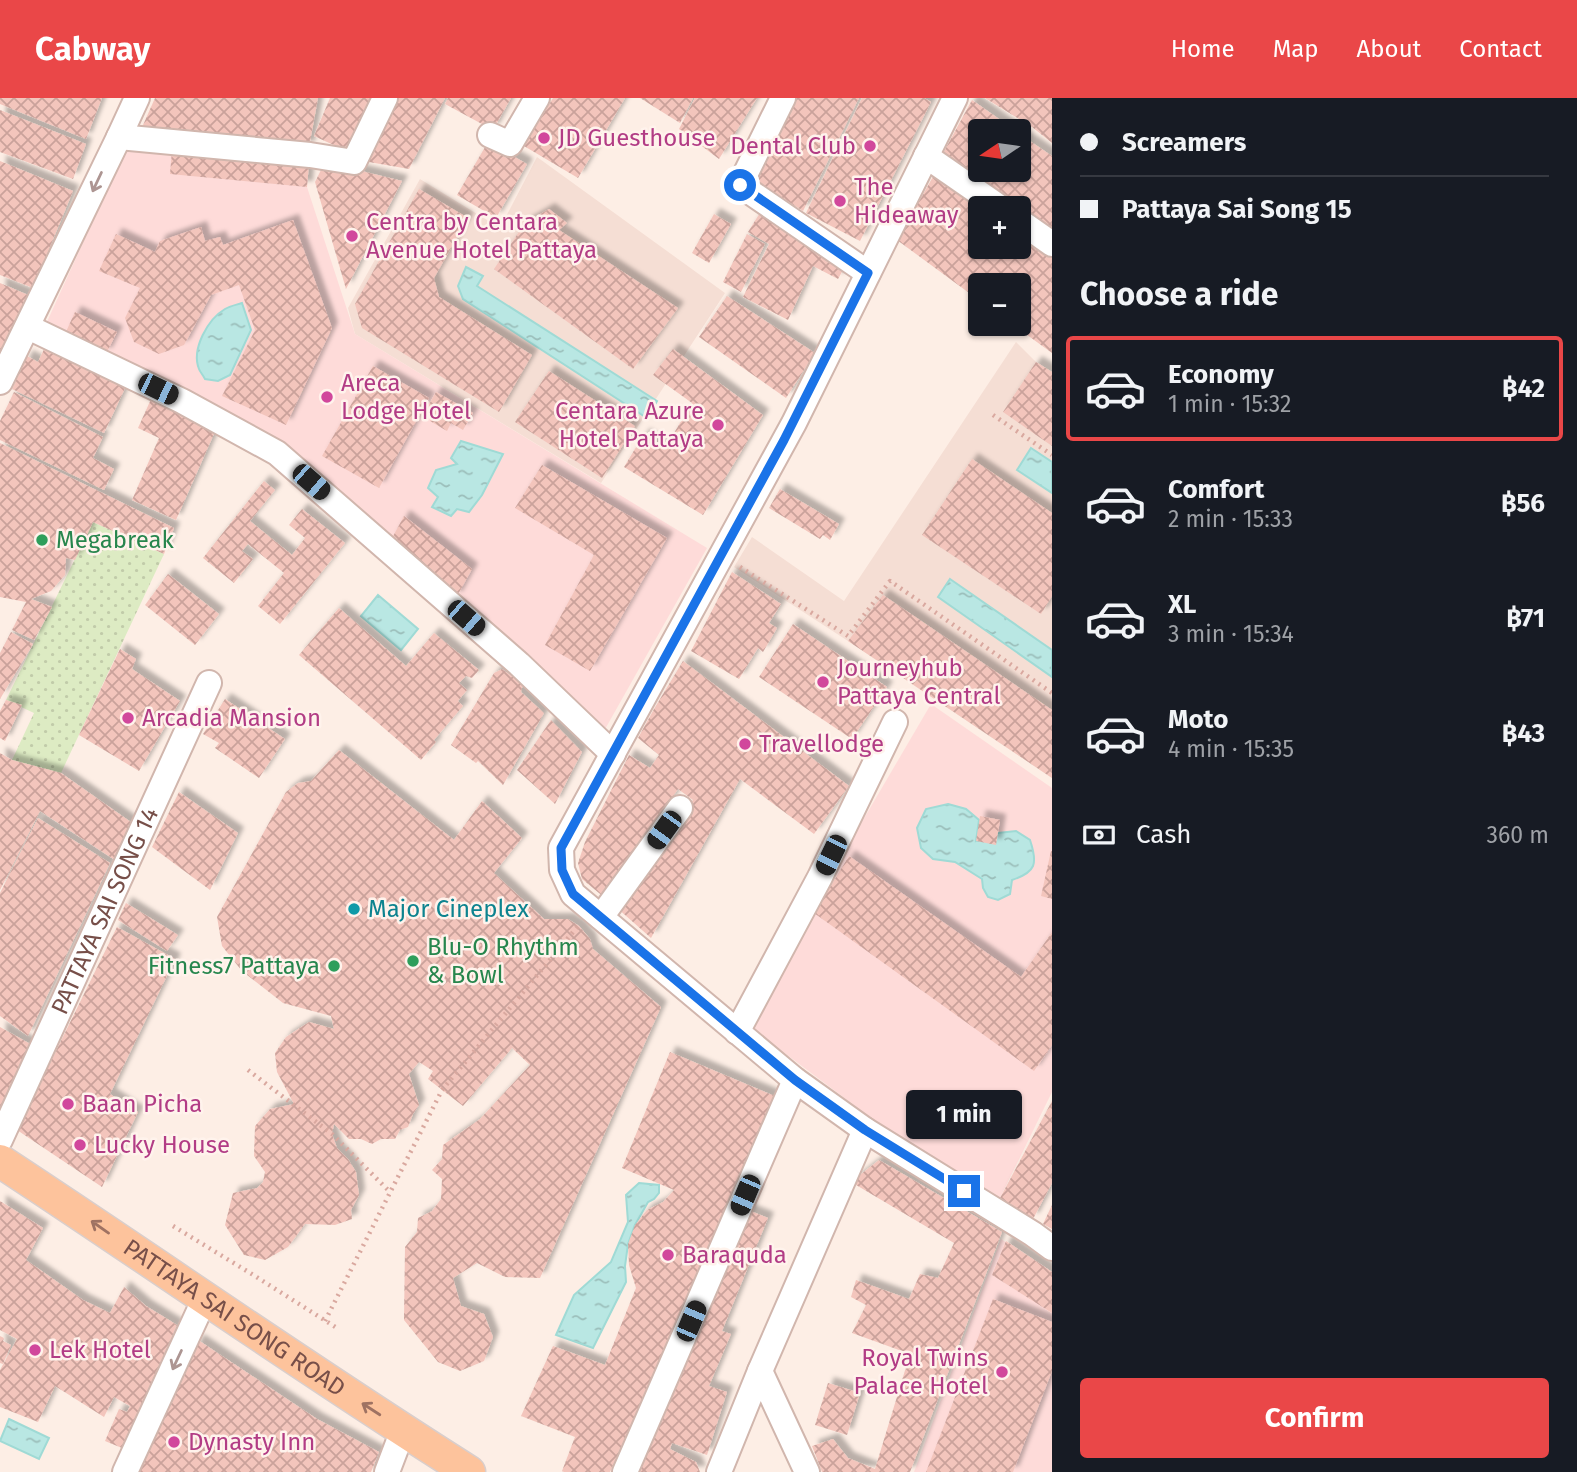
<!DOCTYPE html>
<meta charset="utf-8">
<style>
:root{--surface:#171b24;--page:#20242c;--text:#f1f3f6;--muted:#9ea1a6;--line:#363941;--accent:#ea4748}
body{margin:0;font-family:"Fira Sans",sans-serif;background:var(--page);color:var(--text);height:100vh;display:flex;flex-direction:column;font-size:26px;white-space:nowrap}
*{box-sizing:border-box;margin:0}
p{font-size:23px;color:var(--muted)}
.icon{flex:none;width:38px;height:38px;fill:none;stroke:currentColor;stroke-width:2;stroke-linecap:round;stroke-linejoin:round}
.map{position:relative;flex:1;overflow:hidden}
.panel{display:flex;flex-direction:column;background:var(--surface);width:525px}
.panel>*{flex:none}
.top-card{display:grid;align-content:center;height:154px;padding:0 28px;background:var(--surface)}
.needle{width:46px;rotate:257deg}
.controls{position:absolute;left:968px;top:21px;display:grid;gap:14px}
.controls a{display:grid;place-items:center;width:63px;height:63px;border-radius:7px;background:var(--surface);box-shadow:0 2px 5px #0004;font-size:35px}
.end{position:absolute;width:32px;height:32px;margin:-16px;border:9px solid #1a73e8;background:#fff;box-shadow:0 0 0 4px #fff}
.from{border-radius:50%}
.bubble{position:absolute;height:49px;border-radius:7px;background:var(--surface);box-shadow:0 2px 5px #0004;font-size:23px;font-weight:700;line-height:49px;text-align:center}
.car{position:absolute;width:21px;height:42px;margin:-21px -10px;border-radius:9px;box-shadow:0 0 5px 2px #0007;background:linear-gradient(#222 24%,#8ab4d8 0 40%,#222 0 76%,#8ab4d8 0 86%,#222 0)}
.top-card b{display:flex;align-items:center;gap:24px;height:66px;font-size:26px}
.top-card b+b{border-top:2px solid var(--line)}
.top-card i{width:18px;height:18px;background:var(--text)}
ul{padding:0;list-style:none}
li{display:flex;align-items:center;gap:21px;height:105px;margin:0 14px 10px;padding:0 14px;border:4px solid transparent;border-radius:7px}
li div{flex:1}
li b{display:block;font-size:26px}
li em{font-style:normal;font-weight:700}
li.current{border-color:var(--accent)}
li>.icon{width:63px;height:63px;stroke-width:1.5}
h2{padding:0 28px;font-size:32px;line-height:84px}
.pay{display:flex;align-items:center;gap:18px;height:77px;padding:0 28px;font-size:26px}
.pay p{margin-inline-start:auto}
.primary-button{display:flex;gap:14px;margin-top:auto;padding:14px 28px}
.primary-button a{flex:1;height:80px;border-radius:7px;background:var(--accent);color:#fff;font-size:28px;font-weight:700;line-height:80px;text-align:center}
header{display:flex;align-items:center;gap:42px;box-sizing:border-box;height:98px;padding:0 35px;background:var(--accent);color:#fff}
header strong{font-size:33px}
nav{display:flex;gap:38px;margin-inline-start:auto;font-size:24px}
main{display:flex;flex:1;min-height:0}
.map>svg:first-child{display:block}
.residential{fill:#f5ded4}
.commercial{fill:#fedbd9}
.grass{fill:url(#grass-dots)}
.water{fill:url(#water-ripples);stroke:#9fdad5;stroke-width:2}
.building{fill:url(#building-cross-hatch);filter:url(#shadow)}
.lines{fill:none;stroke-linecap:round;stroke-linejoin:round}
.minor-casing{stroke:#d1b6ad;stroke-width:28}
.major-casing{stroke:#d9cecc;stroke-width:35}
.path{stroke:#d9a89f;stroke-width:4.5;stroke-dasharray:2 5;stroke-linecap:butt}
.minor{stroke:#fff;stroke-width:24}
.major{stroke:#fdc39c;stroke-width:32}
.oneway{stroke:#ad9592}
.oneway2{stroke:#9f7262}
.route{stroke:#1a73e8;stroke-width:9}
.hotel-dot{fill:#d1479c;stroke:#fff3ec;stroke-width:2.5}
.leisure-dot{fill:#2e9e5b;stroke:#fff3ec;stroke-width:2.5}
.culture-dot{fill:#0f9aa8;stroke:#fff3ec;stroke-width:2.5}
.labels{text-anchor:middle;stroke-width:5;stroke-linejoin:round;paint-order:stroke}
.hotel-label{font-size:24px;fill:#b23c85;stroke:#fff3ec;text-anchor:start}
.leisure-label{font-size:24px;fill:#27864d;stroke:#fff3ec;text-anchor:start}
.culture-label{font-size:24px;fill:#0d838f;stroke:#fff3ec;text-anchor:start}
.street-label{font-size:24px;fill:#774f49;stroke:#fff3ec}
</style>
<header>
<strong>Cabway</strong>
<nav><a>Home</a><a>Map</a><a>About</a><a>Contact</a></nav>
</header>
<main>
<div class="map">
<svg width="1052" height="1374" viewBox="0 0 1052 1374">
<defs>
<pattern id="grass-dots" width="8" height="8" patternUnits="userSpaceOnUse" patternTransform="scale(1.75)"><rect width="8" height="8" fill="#ddebc3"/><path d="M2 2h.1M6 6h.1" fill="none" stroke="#c1cba9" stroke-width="1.8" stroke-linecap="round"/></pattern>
<pattern id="water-ripples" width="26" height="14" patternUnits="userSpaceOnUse" patternTransform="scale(1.75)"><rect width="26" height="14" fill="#b9e7e3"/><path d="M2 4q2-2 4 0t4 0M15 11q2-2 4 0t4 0" fill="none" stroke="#9bbeba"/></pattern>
<pattern id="building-cross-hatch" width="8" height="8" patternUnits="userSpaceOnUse" patternTransform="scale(1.75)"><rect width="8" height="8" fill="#f3c5bc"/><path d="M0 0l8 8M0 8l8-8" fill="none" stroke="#caa29b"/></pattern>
<filter id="shadow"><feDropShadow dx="6" dy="-6" stdDeviation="2" flood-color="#0004"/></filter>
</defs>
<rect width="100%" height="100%" fill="#fdeee5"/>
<g class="residential">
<polygon points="537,59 725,195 601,385 355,236 348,210 420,81 500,130"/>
<polygon points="1016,244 1036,264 1052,274 1052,680 848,543 734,469 752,439 844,503"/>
</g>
<g class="commercial">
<polygon points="127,48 309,65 307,89 355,236 707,450 604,633 282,343 46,226"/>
<polygon points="931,606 1052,690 1052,994 1000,1100 871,1020 754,932 808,816"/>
<polygon points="1001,1141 1052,1174 1052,1374 914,1374"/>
</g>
<polygon class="grass" points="93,424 164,456 61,675 12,662 34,615 6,602"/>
<g class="water">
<polygon points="466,169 483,178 477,188 657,303 647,320 463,201 458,188"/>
<path d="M242 205 251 232 230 277 218 283 205 281C203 277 200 274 199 271 191 251 208 221 225 211 230 208 236 207 242 205Z"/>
<polygon points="461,343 503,356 482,397 469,414 457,411 451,418 432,409 438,399 428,390 436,372 457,366 451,360"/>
<polygon points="1031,350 1052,364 1052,395 1017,372"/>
<polygon points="950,481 1052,552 1052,579 938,499"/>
<polygon points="378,497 418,531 401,552 361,518"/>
<path d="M948 706 966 711 979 722 976 743 998 735 1016 733 1030 742C1038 766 1036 774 1012 782L1010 796 998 802 988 799 983 790 982 781 955 764 933 761 921 750 917 730 926 711Z"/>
<polygon points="639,1085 659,1087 659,1095 654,1101 648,1104 635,1127 628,1146 625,1168 626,1184 593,1250 556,1237 574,1197 611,1164 628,1124 626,1097"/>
<polygon points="9,1321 49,1340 39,1361 0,1343"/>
</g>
<g class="building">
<polygon points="0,0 102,0 86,41 0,6"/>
<polygon points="155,0 318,0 309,49 140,34"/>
<polygon points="330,0 377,0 351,55 314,38"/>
<polygon points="393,0 445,0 409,71 363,63"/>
<polygon points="448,0 511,0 493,32 445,6"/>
<polygon points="553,0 625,0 578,80 524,48"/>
<polygon points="640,0 693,0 680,25"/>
<polygon points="695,0 757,0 719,61 679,31"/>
<polygon points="796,0 859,0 803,113 752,81"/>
<polygon points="862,0 924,0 931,4 860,143 806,115"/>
<polygon points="985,0 1052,0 1052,45 1032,29"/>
<polygon points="972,2 1016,33 980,33 980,72 1018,72 1018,35 1052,58 1052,132 942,57"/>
<polygon points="0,12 86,46 73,81 0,54"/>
<polygon points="488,44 527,66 496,120 457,97"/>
<polygon points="172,52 309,65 307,89 170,76"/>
<polygon points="0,63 73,93 33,190 0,177"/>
<polygon points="325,64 402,83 346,191 315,84"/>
<polygon points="934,77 980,109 980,149 1018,149 1018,135 1052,158 1052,255 1012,226 1018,226 1018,187 980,187 980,203 897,142"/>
<polygon points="419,91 468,120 434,180 439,199 532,257 499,314 362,230 355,206"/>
<polygon points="763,110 843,172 838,181 813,168 788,222 743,199 769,146 748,134"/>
<polygon points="549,111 567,125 559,132 678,210 633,271 494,171 525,125"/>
<polygon points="714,116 731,126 709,165 692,155"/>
<polygon points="293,122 332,230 286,327 222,298 255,232 239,187 211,197 184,247 159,256 134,244 125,220 140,190 99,173 116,136 155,154 160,143 201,129 205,143 220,139 223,147"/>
<polygon points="747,136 765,146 741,194 723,184"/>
<polygon points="0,185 28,197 0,253"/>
<polygon points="727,198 815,255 786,300 699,239"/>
<polygon points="75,214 117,234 106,256 65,236"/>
<polygon points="46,247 127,286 104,335 12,291 27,258 38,264"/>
<polygon points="673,251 763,317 703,417 624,369 644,336 665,350 692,305 653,277"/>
<polygon points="1036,264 1052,274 1052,348 1003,314"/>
<polygon points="373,268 429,300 379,390 322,358"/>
<polygon points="549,273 635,328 602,380 515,324"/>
<polygon points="14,294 103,339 93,360 114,371 104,392 0,342 0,323"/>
<polygon points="436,294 473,315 463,332 451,325 447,333 430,323 435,314 427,310"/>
<polygon points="152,299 217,329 176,422 132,402 159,340 138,330"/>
<polygon points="0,345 174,430 164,456 93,424 75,462 66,460 65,477 51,493 31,501 52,509 34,542 12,532 26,504 0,499"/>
<polygon points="972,361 1052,415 1052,498 1041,516 922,437"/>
<polygon points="542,367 667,440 590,573 545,547 594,457 515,410"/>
<polygon points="264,383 275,392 250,423 292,457 305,440 289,427 302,411 345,445 280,526 258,508 284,475 248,446 242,453 253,461 234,485 203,460"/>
<polygon points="780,391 839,426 830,442 823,437 820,441 769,410"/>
<polygon points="404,418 472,471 456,500 391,442"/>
<polygon points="732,474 781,506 769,525 777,530 763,554 758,550 739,581 691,553"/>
<polygon points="168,476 219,516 195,547 145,507"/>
<polygon points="883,497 1052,612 1052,680 848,543"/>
<polygon points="339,510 406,568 434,535 479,572 472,580 466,578 459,585 467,592 458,603 463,608 434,642 436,644 421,662 299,557"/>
<polygon points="793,526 887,589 852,641 759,579"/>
<polygon points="11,534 33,546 0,601 0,555"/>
<polygon points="120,551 136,561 132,571 180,603 139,673 79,637"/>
<polygon points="683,563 849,688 814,736 740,681 651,840 616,809 637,777 693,702 678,691 605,800 582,781 578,765 585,744 629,657 650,670 659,657 638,640 654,611"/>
<polygon points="502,571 523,586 521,594 544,615 503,687 478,663 476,665 451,647 494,575"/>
<polygon points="225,601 285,641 259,680 215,650 219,645 203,636"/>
<polygon points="6,602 22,607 5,643 0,640 0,613"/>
<polygon points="551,622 582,654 555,706 517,672"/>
<polygon points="339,652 454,742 482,703 522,740 494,775 544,821 568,821 579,828 590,841 593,851 661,909 540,1180 505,1179 477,1165 453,1180 461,1208 484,1216 493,1239 484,1263 460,1273 438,1264 404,1222 405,1149 417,1134 418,1120 432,1113 441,1101 442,1081 432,1072 442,1061 443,1047 480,1021 530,967 512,950 463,1008 428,981 433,973 419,964 409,976 419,1007 413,1016 408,1029 400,1032 395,1041 381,1041 372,1046 361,1041 349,1041 334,1026 332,1036 337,1050 348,1061 356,1074 359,1097 351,1112 352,1121 335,1127 305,1126 288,1149 265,1162 244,1157 225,1127 233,1095 257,1090 263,1084 265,1074 254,1058 255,1028 270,1011 294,1006 277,974 275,955 286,939 309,924 334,931 331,918 283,905 242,873 222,848 217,819 286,694 298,685 311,683"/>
<polygon points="0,655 12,662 61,675 135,727 118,753 123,756 118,764 40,713 0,792"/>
<polygon points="179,694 238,735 210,792 152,749"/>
<polygon points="980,718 1000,722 996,747 976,743"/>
<polygon points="38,720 110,765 28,938 0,918 0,795"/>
<polygon points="1051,753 1052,753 1052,801 1041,798"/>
<polygon points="849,758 1021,879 1052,834 1052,947 1034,973 814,815"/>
<polygon points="126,805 178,837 167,853 118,822"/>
<polygon points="117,829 175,861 110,996 138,1014 102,1089 17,1032"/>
<polygon points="0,929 32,947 20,973 0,1011"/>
<polygon points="670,954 777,999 610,1374 564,1374 562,1373 575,1339 521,1318 553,1248 605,1267 636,1190 629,1167 628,1146 635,1127 647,1112 663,1104 674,1092 622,1070"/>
<polygon points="1052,1003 1052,1085 1033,1121 1000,1100"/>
<polygon points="879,1062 1002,1134 910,1374 822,1374 812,1348 833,1341 848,1360 875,1371 910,1256 852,1235 866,1207 851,1199 856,1182 909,1201 920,1176 938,1180 954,1145 851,1084"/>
<polygon points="0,1103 43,1130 26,1162 83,1202 110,1215 124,1189 146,1208 177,1227 122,1350 105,1343 119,1311 127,1314 130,1308 114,1299 104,1319 55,1288 38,1324 0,1309 0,1272 17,1241 0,1232"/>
<polygon points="1052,1107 1052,1131 1043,1126"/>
<polygon points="743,1110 768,1120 722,1233 731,1236 709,1288 727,1294 707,1357 672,1345 670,1351 696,1364 700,1374 637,1374"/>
<polygon points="1006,1143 1052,1174 1052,1215 992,1177"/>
<polygon points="993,1201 1052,1224 1052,1273 1013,1374 926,1374"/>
<polygon points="0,1238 4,1240 3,1243 11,1247 3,1266 0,1265"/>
<polygon points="198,1242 317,1321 379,1354 371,1374 133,1374"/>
<polygon points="828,1285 860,1295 847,1337 815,1327"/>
</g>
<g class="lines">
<defs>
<g id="minor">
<polyline points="783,0 740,87 868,175"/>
<polyline points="955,0 794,325 561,750 562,772 573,796 795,982 865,1032 1033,1136 1052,1150"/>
<polyline points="490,37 510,46 537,0"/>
<polyline points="119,39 310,57 354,64 385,0"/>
<polyline points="926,58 1001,110"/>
<polyline points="1018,122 1052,146"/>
<polyline points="28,229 182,303 277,355 519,566 613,656"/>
<polyline points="0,284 119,39 137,0"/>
<polyline points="601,819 680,710"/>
<polyline points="737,934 820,779 895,624"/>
<path id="s1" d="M0 1042 209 585"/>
<polyline points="760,1273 865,1032"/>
<polyline points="125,1374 205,1200"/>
<polyline points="387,1374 403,1332"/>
<polyline points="625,1374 795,982"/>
<polyline points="719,1374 760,1273 807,1374"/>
</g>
<g id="major">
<path id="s2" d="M0 1063C157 1166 310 1274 469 1374"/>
</g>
</defs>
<use href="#minor" class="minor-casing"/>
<use href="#major" class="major-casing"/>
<g class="path">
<polyline points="993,317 1052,357"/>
<polyline points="740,469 848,538 890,483 1052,595"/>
<polyline points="248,972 332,1036 390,1094"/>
<polyline points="173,1128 255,1178 337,1230"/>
<polyline points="325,1223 442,992 578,828"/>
</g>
<use href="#minor" class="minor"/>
<use href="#major" class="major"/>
</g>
<defs><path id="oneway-shaft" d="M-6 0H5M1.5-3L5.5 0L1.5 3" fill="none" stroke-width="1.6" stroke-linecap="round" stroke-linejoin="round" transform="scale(1.75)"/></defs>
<g class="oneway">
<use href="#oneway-shaft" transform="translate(97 84) rotate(115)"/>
<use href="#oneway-shaft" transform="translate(177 1262) rotate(115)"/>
</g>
<g class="oneway2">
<use href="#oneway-shaft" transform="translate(100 1129) rotate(-145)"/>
<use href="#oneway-shaft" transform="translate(371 1311) rotate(-147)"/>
</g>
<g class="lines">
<polyline class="route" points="740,87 868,175 784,342 561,750 562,772 573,796 795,982 865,1032 964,1093"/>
</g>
<g class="hotel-dot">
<circle cx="544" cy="40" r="7"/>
<circle cx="870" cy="48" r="7"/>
<circle cx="840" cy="103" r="7"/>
<circle cx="352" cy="138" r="7"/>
<circle cx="327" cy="299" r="7"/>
<circle cx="718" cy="327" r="7"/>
<circle cx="823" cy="584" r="7"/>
<circle cx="128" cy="620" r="7"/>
<circle cx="745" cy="646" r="7"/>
<circle cx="68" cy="1006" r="7"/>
<circle cx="80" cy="1047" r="7"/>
<circle cx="668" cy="1157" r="7"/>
<circle cx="35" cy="1252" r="7"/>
<circle cx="1002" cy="1274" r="7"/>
<circle cx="174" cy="1344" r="7"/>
</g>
<g class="leisure-dot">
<circle cx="42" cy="442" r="7"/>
<circle cx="413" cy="863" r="7"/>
<circle cx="334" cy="868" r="7"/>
</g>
<circle class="culture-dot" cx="354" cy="811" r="7"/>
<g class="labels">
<g class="hotel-label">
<text x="558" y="48">JD Guesthouse</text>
<text x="856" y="56" text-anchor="end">Dental Club</text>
<text x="854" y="97">The<tspan x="854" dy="28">Hideaway</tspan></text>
<text x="366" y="132">Centra by Centara<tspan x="366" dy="28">Avenue Hotel Pattaya</tspan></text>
<text x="341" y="293">Areca<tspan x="341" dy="28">Lodge Hotel</tspan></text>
<text x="704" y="321" text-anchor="end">Centara Azure<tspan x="704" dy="28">Hotel Pattaya</tspan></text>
<text x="837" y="578">Journeyhub<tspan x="837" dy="28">Pattaya Central</tspan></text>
<text x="142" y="628">Arcadia Mansion</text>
<text x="759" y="654">Travellodge</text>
<text x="82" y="1014">Baan Picha</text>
<text x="94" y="1055">Lucky House</text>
<text x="682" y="1165">Baraquda</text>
<text x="49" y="1260">Lek Hotel</text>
<text x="988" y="1268" text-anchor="end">Royal Twins<tspan x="988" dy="28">Palace Hotel</tspan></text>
<text x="188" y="1352">Dynasty Inn</text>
</g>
<g class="leisure-label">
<text x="56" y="450">Megabreak</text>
<text x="427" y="857">Blu-O Rhythm<tspan x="427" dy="28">&amp; Bowl</tspan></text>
<text x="320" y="876" text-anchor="end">Fitness7 Pattaya</text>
</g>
<g class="culture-label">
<text x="368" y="819">Major Cineplex</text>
</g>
<g class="street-label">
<text dy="8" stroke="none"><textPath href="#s1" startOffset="252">PATTAYA SAI SONG 14</textPath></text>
<text dy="8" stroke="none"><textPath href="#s2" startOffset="282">PATTAYA SAI SONG ROAD</textPath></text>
</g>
</g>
</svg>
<div class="controls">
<a><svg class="needle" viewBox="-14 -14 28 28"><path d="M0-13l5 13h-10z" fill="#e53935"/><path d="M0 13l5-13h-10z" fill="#9ea1a6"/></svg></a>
<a>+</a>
<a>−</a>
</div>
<i class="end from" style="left:740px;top:87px"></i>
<i class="end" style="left:964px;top:1093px"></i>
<div class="bubble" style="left:906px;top:992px;width:116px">1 min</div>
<i class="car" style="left:158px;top:291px;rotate:116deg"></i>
<i class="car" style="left:311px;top:384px;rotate:131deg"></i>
<i class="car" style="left:466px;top:520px;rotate:131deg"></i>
<i class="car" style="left:664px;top:732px;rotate:216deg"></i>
<i class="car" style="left:831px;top:757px;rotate:206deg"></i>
<i class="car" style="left:745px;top:1097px;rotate:203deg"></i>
<i class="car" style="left:691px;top:1223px;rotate:23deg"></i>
</div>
<section class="panel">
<div class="top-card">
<b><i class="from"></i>Screamers</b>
<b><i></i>Pattaya Sai Song 15</b>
</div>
<h2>Choose a ride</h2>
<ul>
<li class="current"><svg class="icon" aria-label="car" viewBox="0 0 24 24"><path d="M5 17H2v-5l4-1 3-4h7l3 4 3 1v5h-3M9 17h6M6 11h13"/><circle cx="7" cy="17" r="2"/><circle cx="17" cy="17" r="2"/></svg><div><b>Economy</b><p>1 min · 15:32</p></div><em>฿42</em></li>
<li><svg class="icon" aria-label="car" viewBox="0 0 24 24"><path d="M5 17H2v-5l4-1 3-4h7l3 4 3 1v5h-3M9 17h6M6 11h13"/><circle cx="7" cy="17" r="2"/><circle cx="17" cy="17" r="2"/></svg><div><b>Comfort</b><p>2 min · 15:33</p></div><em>฿56</em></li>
<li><svg class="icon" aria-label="car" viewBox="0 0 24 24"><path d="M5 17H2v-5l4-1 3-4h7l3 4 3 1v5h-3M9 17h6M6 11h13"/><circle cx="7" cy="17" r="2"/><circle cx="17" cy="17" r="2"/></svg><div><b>XL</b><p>3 min · 15:34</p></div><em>฿71</em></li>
<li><svg class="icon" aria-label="car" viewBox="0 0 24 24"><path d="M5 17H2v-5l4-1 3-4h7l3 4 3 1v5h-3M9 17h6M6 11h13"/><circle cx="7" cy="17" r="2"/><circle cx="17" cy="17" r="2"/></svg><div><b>Moto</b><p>4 min · 15:35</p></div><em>฿43</em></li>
</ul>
<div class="pay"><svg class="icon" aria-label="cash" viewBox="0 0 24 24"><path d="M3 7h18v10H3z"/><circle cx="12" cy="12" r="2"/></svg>Cash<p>360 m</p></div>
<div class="primary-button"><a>Confirm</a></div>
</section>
</main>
